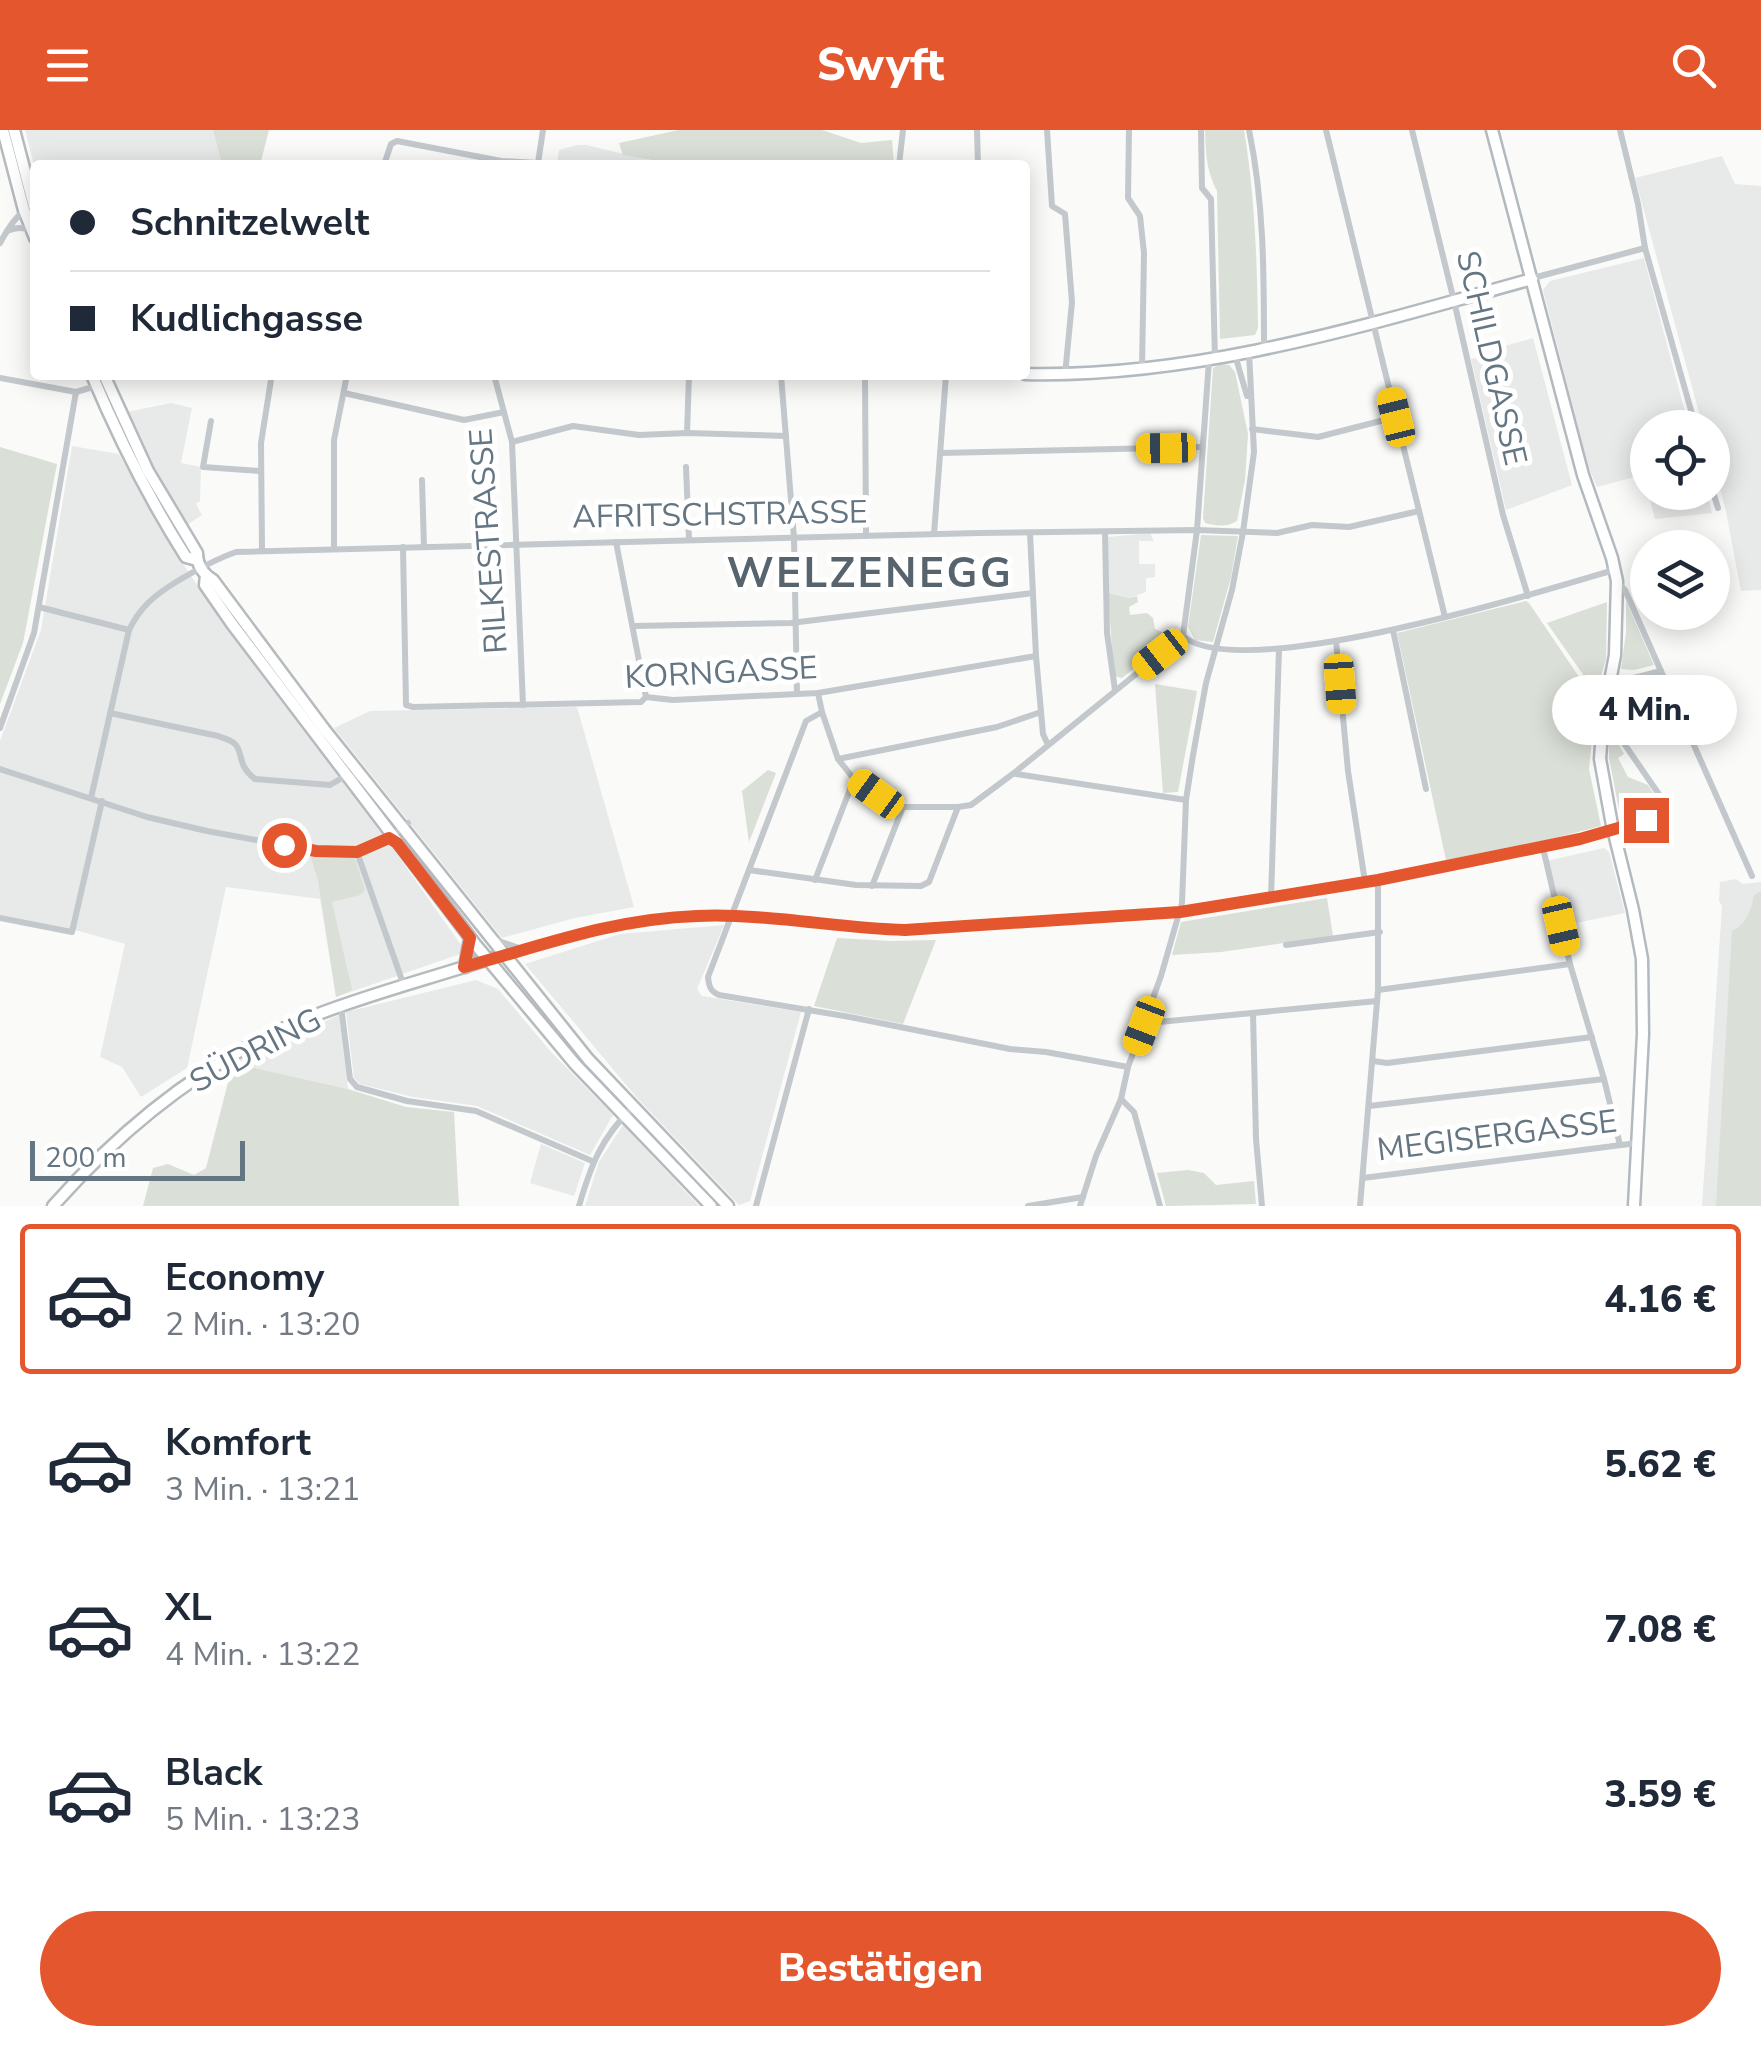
<!DOCTYPE html>
<html lang="de">
<meta charset="utf-8">
<style>
:root{--surface:#fff;--page:#f6f6f7;--text:#1f2937;--muted:#747a83;--line:#e0e1e3;--accent:#e4572e}
body{margin:0;font-family:"Nunito Sans",sans-serif;background:var(--page);color:var(--text);height:100vh;display:flex;flex-direction:column;font-size:38px;white-space:nowrap}
*{box-sizing:border-box;margin:0}
p{font-size:32px;color:var(--muted)}
.icon{flex:none;width:55px;height:55px;fill:none;stroke:currentColor;stroke-width:2;stroke-linecap:round;stroke-linejoin:round}
.map{position:relative;height:1076px;overflow:hidden}
.details{display:flex;flex-direction:column;background:var(--surface);flex:1}
.details>*{flex:none}
.top-card{position:absolute;left:30px;top:30px;width:1000px;height:220px;border-radius:10px;box-shadow:0 5px 25px #0003;display:grid;align-content:center;height:220px;padding:0 40px;background:var(--surface)}
.fabs{position:absolute;left:1630px;top:280px;display:grid;gap:20px}
.fabs a{display:grid;place-items:center;width:100px;height:100px;border-radius:50%;background:var(--surface);box-shadow:0 5px 25px #0003;font-size:50px}
.scale{position:absolute;left:30px;bottom:25px;width:215px;box-sizing:border-box;padding-left:10px;border:5px solid #657683;border-top:0;font-size:28px;line-height:35px;white-space:nowrap;color:#657683;-webkit-text-stroke:8px #fff;paint-order:stroke}
.end{position:absolute;width:45px;height:45px;margin:-22px;border:12px solid #e4572e;background:#fff;box-shadow:0 0 0 5px #fff}
.from{border-radius:50%}
.bubble{position:absolute;height:70px;border-radius:35px;background:var(--surface);box-shadow:0 5px 25px #0003;font-size:32px;font-weight:800;line-height:70px;text-align:center}
.car{position:absolute;width:30px;height:60px;margin:-30px -15px;border-radius:12px;box-shadow:0 0 8px 2px #0007;background:linear-gradient(#f5c518 24%,#345 0 40%,#f5c518 0 76%,#345 0 86%,#f5c518 0)}
.top-card b{display:flex;align-items:center;gap:35px;height:95px;font-size:38px}
.top-card b+b{border-top:2px solid var(--line)}
.top-card i{width:25px;height:25px;background:var(--text)}
ul{padding:18px 0 0;list-style:none}
li{display:flex;align-items:center;gap:30px;height:150px;margin:0 20px 15px;padding:0 20px;border:5px solid transparent;border-radius:10px}
li div{flex:1}
li b{display:block;font-size:38px}
li em{font-style:normal;font-weight:800}
li.on{border-color:var(--accent)}
li>.icon{width:90px;height:90px;stroke-width:1.5}
.button{display:flex;gap:20px;margin-top:auto;padding:20px 40px}
.button a{flex:1;height:115px;border-radius:60px;background:var(--accent);color:#fff;font-size:40px;font-weight:800;line-height:115px;text-align:center}
header{display:flex;justify-content:space-between;align-items:center;height:130px;padding:0 40px;background:var(--accent);color:#fff;font-size:45px;font-weight:800}
.map>svg:first-child{display:block}
.built{fill:#e8e9e9}
.green{fill:#dadfd7}
.lines{fill:none;stroke-linecap:round;stroke-linejoin:round}
.secondary-casing{stroke:#b3babf;stroke-width:15}
.primary-casing{stroke:#b5babe;stroke-width:15}
.street{stroke:#c3c8cc;stroke-width:6}
.secondary{stroke:#fff;stroke-width:10}
.primary{stroke:#fff;stroke-width:10}
.route{stroke:#e4572e;stroke-width:12}
.labels{text-anchor:middle;stroke-width:10;stroke-linejoin:round;paint-order:stroke}
.street-label{font-size:32px;fill:#657683;stroke:#fff}
.district-label{font-size:42px;font-weight:bold;letter-spacing:2.5px;fill:#57646e;stroke:#fff}
</style>
<header><svg class="icon" aria-label="menu" viewBox="0 0 24 24"><path d="M4 6h16M4 12h16M4 18h16"/></svg>Swyft<svg class="icon" aria-label="search" viewBox="0 0 24 24"><circle cx="10" cy="10" r="6"/><path d="M15 15l6 6"/></svg></header>
<div class="map">
<svg width="1761" height="1076" viewBox="0 0 1761 1076">
<rect width="100%" height="100%" fill="#fafaf8"/>
<g class="built">
<polygon points="25,0 213,0 222,35 35,35 35,39"/>
<polygon points="577,15 586,15 670,35 557,35 559,20"/>
<polygon points="1722,26 1735,54 1761,56 1761,460 1741,461 1726,382 1713,332 1712,298 1703,297 1635,48"/>
<polygon points="1644,128 1689,297 1648,298 1648,362 1642,345 1597,357 1588,336 1543,160 1550,151"/>
<polygon points="1533,208 1572,355 1506,380 1471,229 1501,221 1501,217"/>
<polygon points="171,273 192,278 181,333 201,337 200,371 196,374 202,385 187,395 155,340 127,282"/>
<polygon points="72,316 119,324 163,404 228,501 394,720 466,822 336,867 320,769 226,757 187,938 141,967 122,937 100,927 125,814 68,798 0,785 0,611 41,500"/>
<polygon points="1648,362 1707,363 1712,383 1655,389"/>
<polygon points="1150,403 1154,411 1139,411 1139,434 1155,434 1155,447 1146,448 1146,462 1129,468 1108,463 1108,407"/>
<polygon points="577,577 634,777 575,788 502,808 334,598 370,581"/>
<polygon points="1604,718 1609,722 1625,783 1561,796 1546,731"/>
<polygon points="1736,749 1743,754 1761,752 1761,1076 1702,1076 1722,776 1719,771 1720,752"/>
<polygon points="724,795 697,859 702,866 801,882 750,1071 739,1075 638,969 525,834 620,804"/>
<polygon points="476,850 498,859 552,923 613,985 590,1025 477,976 413,967 360,954 354,948 346,882"/>
<polygon points="339,885 348,959 233,933"/>
<polygon points="623,995 699,1076 585,1076 599,1032"/>
<polygon points="541,1014 585,1033 574,1066 530,1053"/>
</g>
<g class="green">
<polygon points="213,0 269,0 260,35 222,35"/>
<polygon points="679,0 822,0 861,13 892,10 894,35 680,35 623,25 619,13"/>
<path d="M1205 0H1244C1255 66 1257 131 1258 198L1255 205 1220 209 1217 61C1206 39 1206 24 1205 0Z"/>
<path d="M1220 234 1229 235 1235 242 1248 304 1245 350 1237 391C1228 397 1216 396 1205 393L1203 388 1213 238Z"/>
<polygon points="0,317 57,334 23,513 0,574"/>
<polygon points="1201,405 1238,406 1231,447 1213,512 1195,510 1188,497"/>
<polygon points="1108,463 1129,468 1137,466 1138,472 1129,477 1130,485 1147,483 1153,488 1155,499 1173,507 1122,548 1114,546"/>
<polygon points="1526,471 1529,473 1596,572 1589,639 1601,696 1547,710 1446,730 1397,503"/>
<polygon points="1626,471 1654,535 1634,540 1621,539 1626,502"/>
<polygon points="1607,472 1606,529 1596,563 1547,493"/>
<path d="M1656 548 1661 550 1668 565 1612 591 1610 588C1616 551 1622 555 1656 548Z"/>
<polygon points="1155,554 1197,561 1178,662 1163,663"/>
<polygon points="1609,603 1612,603 1624,624 1618,628 1628,647 1648,655 1661,675 1656,681 1630,687 1619,680 1609,628"/>
<polygon points="768,640 776,643 749,712 742,661"/>
<polygon points="315,723 354,726 365,760 360,765 332,772 352,860 336,867 318,750 311,728"/>
<path d="M1761 761V1076H1716L1732 801C1747 794 1751 780 1754 765Z"/>
<polygon points="1327,768 1333,806 1221,822 1172,825 1181,792"/>
<polygon points="837,808 891,811 936,810 903,894 814,876"/>
<polygon points="233,933 348,959 406,977 454,982 459,1076 143,1076 153,1038 168,1034 194,1045 206,1038"/>
<polygon points="1188,1040 1204,1043 1216,1055 1254,1051 1256,1074 1166,1076 1157,1043"/>
</g>
<g class="lines">
<defs>
<g id="secondary">
<polyline points="1492,0 1583,345 1612,428 1617,451 1615,525 1603,588 1600,629 1612,695 1633,780 1642,829 1643,904 1634,1076"/>
<path d="M1025 244C1198 248 1366 195 1532 149"/>
</g>
<g id="primary">
<polyline points="3,0 24,80 35,108"/>
<polyline points="14,0 35,80"/>
<path d="M92 245C119 309 149 369 186 427L197 430"/>
<path d="M104 245 148 341 197 423C197 435 203 444 213 450L324 599 588 929 728 1076"/>
<polyline points="206,445 205,455 232,494 475,814 575,934 711,1076"/>
<polyline points="465,837 470,808"/>
<path d="M53 1076C123 997 204 931 303 890 364 865 429 849 492 828"/>
</g>
</defs>
<use href="#secondary" class="secondary-casing"/>
<use href="#primary" class="primary-casing"/>
<g class="street">
<polyline points="977,0 978,35"/>
<polyline points="1047,0 1052,76 1065,84 1072,172 1065,245"/>
<polyline points="1129,0 1128,68 1140,86 1144,123 1142,238"/>
<polyline points="1201,0 1202,58 1211,69 1215,229"/>
<path d="M1249 0C1264 72 1264 144 1264 217"/>
<polyline points="1326,0 1445,487"/>
<polyline points="1412,0 1454,171 1503,385 1528,466"/>
<polyline points="1620,0 1638,74 1645,118 1696,298"/>
<polyline points="538,33 543,0"/>
<polyline points="384,35 391,14 397,11 501,31 538,33"/>
<polyline points="899,35 903,0"/>
<path d="M7 101C16 97 24 96 32 102"/>
<path d="M0 113C9 97 17 83 33 76"/>
<polyline points="1533,148 1645,118"/>
<polyline points="1235,225 1247,266"/>
<path d="M1209 230 1197 400 1183 506C1241 555 1540 462 1614 440"/>
<polyline points="494,245 512,312 523,575"/>
<polyline points="781,245 794,408 797,564"/>
<polyline points="865,245 866,406"/>
<polyline points="0,248 76,262 93,257 95,259"/>
<polyline points="344,263 464,290 504,282"/>
<polyline points="211,291 203,337 260,341"/>
<polyline points="1252,299 1318,307 1396,287"/>
<polyline points="687,303 689,245"/>
<polyline points="512,312 573,296 639,305 687,303 786,306"/>
<polyline points="940,323 1203,317"/>
<polyline points="686,337 689,409"/>
<polyline points="422,350 424,417"/>
<polyline points="1712,359 1718,378"/>
<polyline points="1105,402 1107,503 1115,560"/>
<polyline points="1030,403 1036,526 1043,604 1048,615"/>
<polyline points="934,404 946,245"/>
<polyline points="616,412 646,567"/>
<polyline points="403,417 406,575 413,577 641,572 646,567 673,570 818,563 1036,526"/>
<polyline points="334,419 334,310 347,245"/>
<polyline points="262,421 261,313 271,250"/>
<polyline points="1617,452 1625,460 1752,746"/>
<polyline points="39,477 129,500"/>
<polyline points="633,496 791,493 1033,463"/>
<polyline points="1393,500 1426,659"/>
<polyline points="1336,511 1348,641 1365,752"/>
<polyline points="1610,554 1661,541"/>
<path d="M818 563 822 582 806 591 708 847C709 856 710 861 719 865L850 887 1010 919 1046 922 1128 937"/>
<polyline points="822,582 838,629 854,649 876,664 903,677 958,677 971,675 1014,643 1183,506"/>
<path d="M110 583 218 606C223 608 229 609 234 613 244 621 236 635 255 649L330 655 347 645 363 649"/>
<polyline points="0,598 34,503 76,262"/>
<polyline points="838,629 997,597 1041,582"/>
<polyline points="0,639 147,687 207,701 316,721 357,722 388,709 408,693"/>
<polyline points="1016,644 1186,670"/>
<path d="M91 668 129 500C134 490 140 481 147 474 164 456 213 430 236 422L979 403 1197 400 1277 403 1312 395 1349 397 1419 381"/>
<polyline points="1543,718 1570,834 1604,949 1620,1015"/>
<polyline points="357,722 404,856"/>
<polyline points="749,740 856,755 921,756 929,752 958,677"/>
<polyline points="815,750 854,649"/>
<polyline points="872,756 903,677"/>
<polyline points="1271,768 1279,519"/>
<polyline points="0,788 72,802 102,671"/>
<polyline points="496,810 522,819"/>
<polyline points="1286,815 1380,802"/>
<path d="M502 825C527 819 551 810 576 803 616 793 656 787 697 786 767 783 835 798 905 800L1180 782 1378 750 1543 718 1580 709 1665 685 1668 681 1667 676 1612 596 1604 589"/>
<polyline points="1378,860 1570,834"/>
<polyline points="341,876 350,949 357,957 407,971 476,981 592,1031"/>
<polyline points="1253,883 1256,1009 1262,1076"/>
<polyline points="1146,889 1159,892 1377,871"/>
<polyline points="1373,931 1387,933 1592,907"/>
<polyline points="1121,969 1134,982 1160,1076"/>
<polyline points="1369,976 1604,949"/>
<polyline points="1363,1048 1637,1013"/>
<path d="M579 1076C591 1035 601 1008 633 977"/>
<polyline points="756,1076 809,879"/>
<polyline points="1028,1076 1083,1067"/>
<polyline points="1080,1076 1096,1026 1121,969 1128,937 1161,846 1182,773 1186,670 1193,625 1206,553 1232,460 1243,402 1254,322 1249,222"/>
<polyline points="1360,1076 1378,860 1378,750"/>
</g>
<use href="#secondary" class="secondary"/>
<use href="#primary" class="primary"/>
</g>
<g class="lines">
<path class="route" d="M284 715 316 721 357 722 389 708 397 713 470 808 464 837C544 815 613 789 697 786 767 783 835 798 905 800L1180 782 1378 750 1580 709 1646 690"/>
</g>
<g class="labels">
<g class="street-label">
<text transform="translate(1492 228) rotate(77)" y="11">SCHILDGASSE</text>
<text transform="translate(720 384) rotate(-1)" y="11">AFRITSCHSTRASSE</text>
<text transform="translate(488 411) rotate(-94)" y="11">RILKESTRASSE</text>
<text transform="translate(721 542) rotate(-3)" y="11">KORNGASSE</text>
<text transform="translate(255 920) rotate(-28)" y="11">SÜDRING</text>
<text transform="translate(1497 1005) rotate(-7)" y="11">MEGISERGASSE</text>
</g>
<g class="district-label">
<text x="870" y="457">WELZENEGG</text>
</g>
</g>
</svg>
<div class="fabs">
<a><svg class="icon" aria-label="locate" viewBox="0 0 24 24"><circle cx="12" cy="12" r="6"/><path d="M12 2v4M12 18v4M2 12h4M18 12h4"/></svg></a>
<a><svg class="icon" aria-label="layers" viewBox="0 0 24 24"><path d="M12 4l9 5-9 5-9-5zM3 14l9 5 9-5"/></svg></a>
</div>
<div class="scale">200 m</div>
<i class="end from" style="left:284px;top:715px"></i>
<i class="end" style="left:1646px;top:690px"></i>
<div class="bubble" style="left:1552px;top:545px;width:185px">4 Min.</div>
<i class="car" style="left:1396px;top:287px;rotate:346deg"></i>
<i class="car" style="left:1166px;top:318px;rotate:269deg"></i>
<i class="car" style="left:1160px;top:524px;rotate:232deg"></i>
<i class="car" style="left:1340px;top:554px;rotate:176deg"></i>
<i class="car" style="left:876px;top:664px;rotate:306deg"></i>
<i class="car" style="left:1561px;top:796px;rotate:167deg"></i>
<i class="car" style="left:1144px;top:896px;rotate:201deg"></i>
<div class="top-card">
<b><i class="from"></i>Schnitzelwelt</b>
<b><i></i>Kudlichgasse</b>
</div>
</div>
<section class="details">
<ul>
<li class="on"><svg class="icon" aria-label="car" viewBox="0 0 24 24"><path d="M5 17H2v-5l4-1 3-4h7l3 4 3 1v5h-3M9 17h6M6 11h13"/><circle cx="7" cy="17" r="2"/><circle cx="17" cy="17" r="2"/></svg><div><b>Economy</b><p>2 Min. · 13:20</p></div><em>4.16 €</em></li>
<li><svg class="icon" aria-label="car" viewBox="0 0 24 24"><path d="M5 17H2v-5l4-1 3-4h7l3 4 3 1v5h-3M9 17h6M6 11h13"/><circle cx="7" cy="17" r="2"/><circle cx="17" cy="17" r="2"/></svg><div><b>Komfort</b><p>3 Min. · 13:21</p></div><em>5.62 €</em></li>
<li><svg class="icon" aria-label="car" viewBox="0 0 24 24"><path d="M5 17H2v-5l4-1 3-4h7l3 4 3 1v5h-3M9 17h6M6 11h13"/><circle cx="7" cy="17" r="2"/><circle cx="17" cy="17" r="2"/></svg><div><b>XL</b><p>4 Min. · 13:22</p></div><em>7.08 €</em></li>
<li><svg class="icon" aria-label="car" viewBox="0 0 24 24"><path d="M5 17H2v-5l4-1 3-4h7l3 4 3 1v5h-3M9 17h6M6 11h13"/><circle cx="7" cy="17" r="2"/><circle cx="17" cy="17" r="2"/></svg><div><b>Black</b><p>5 Min. · 13:23</p></div><em>3.59 €</em></li>
</ul>
<div class="button"><a>Bestätigen</a></div>
</section>
